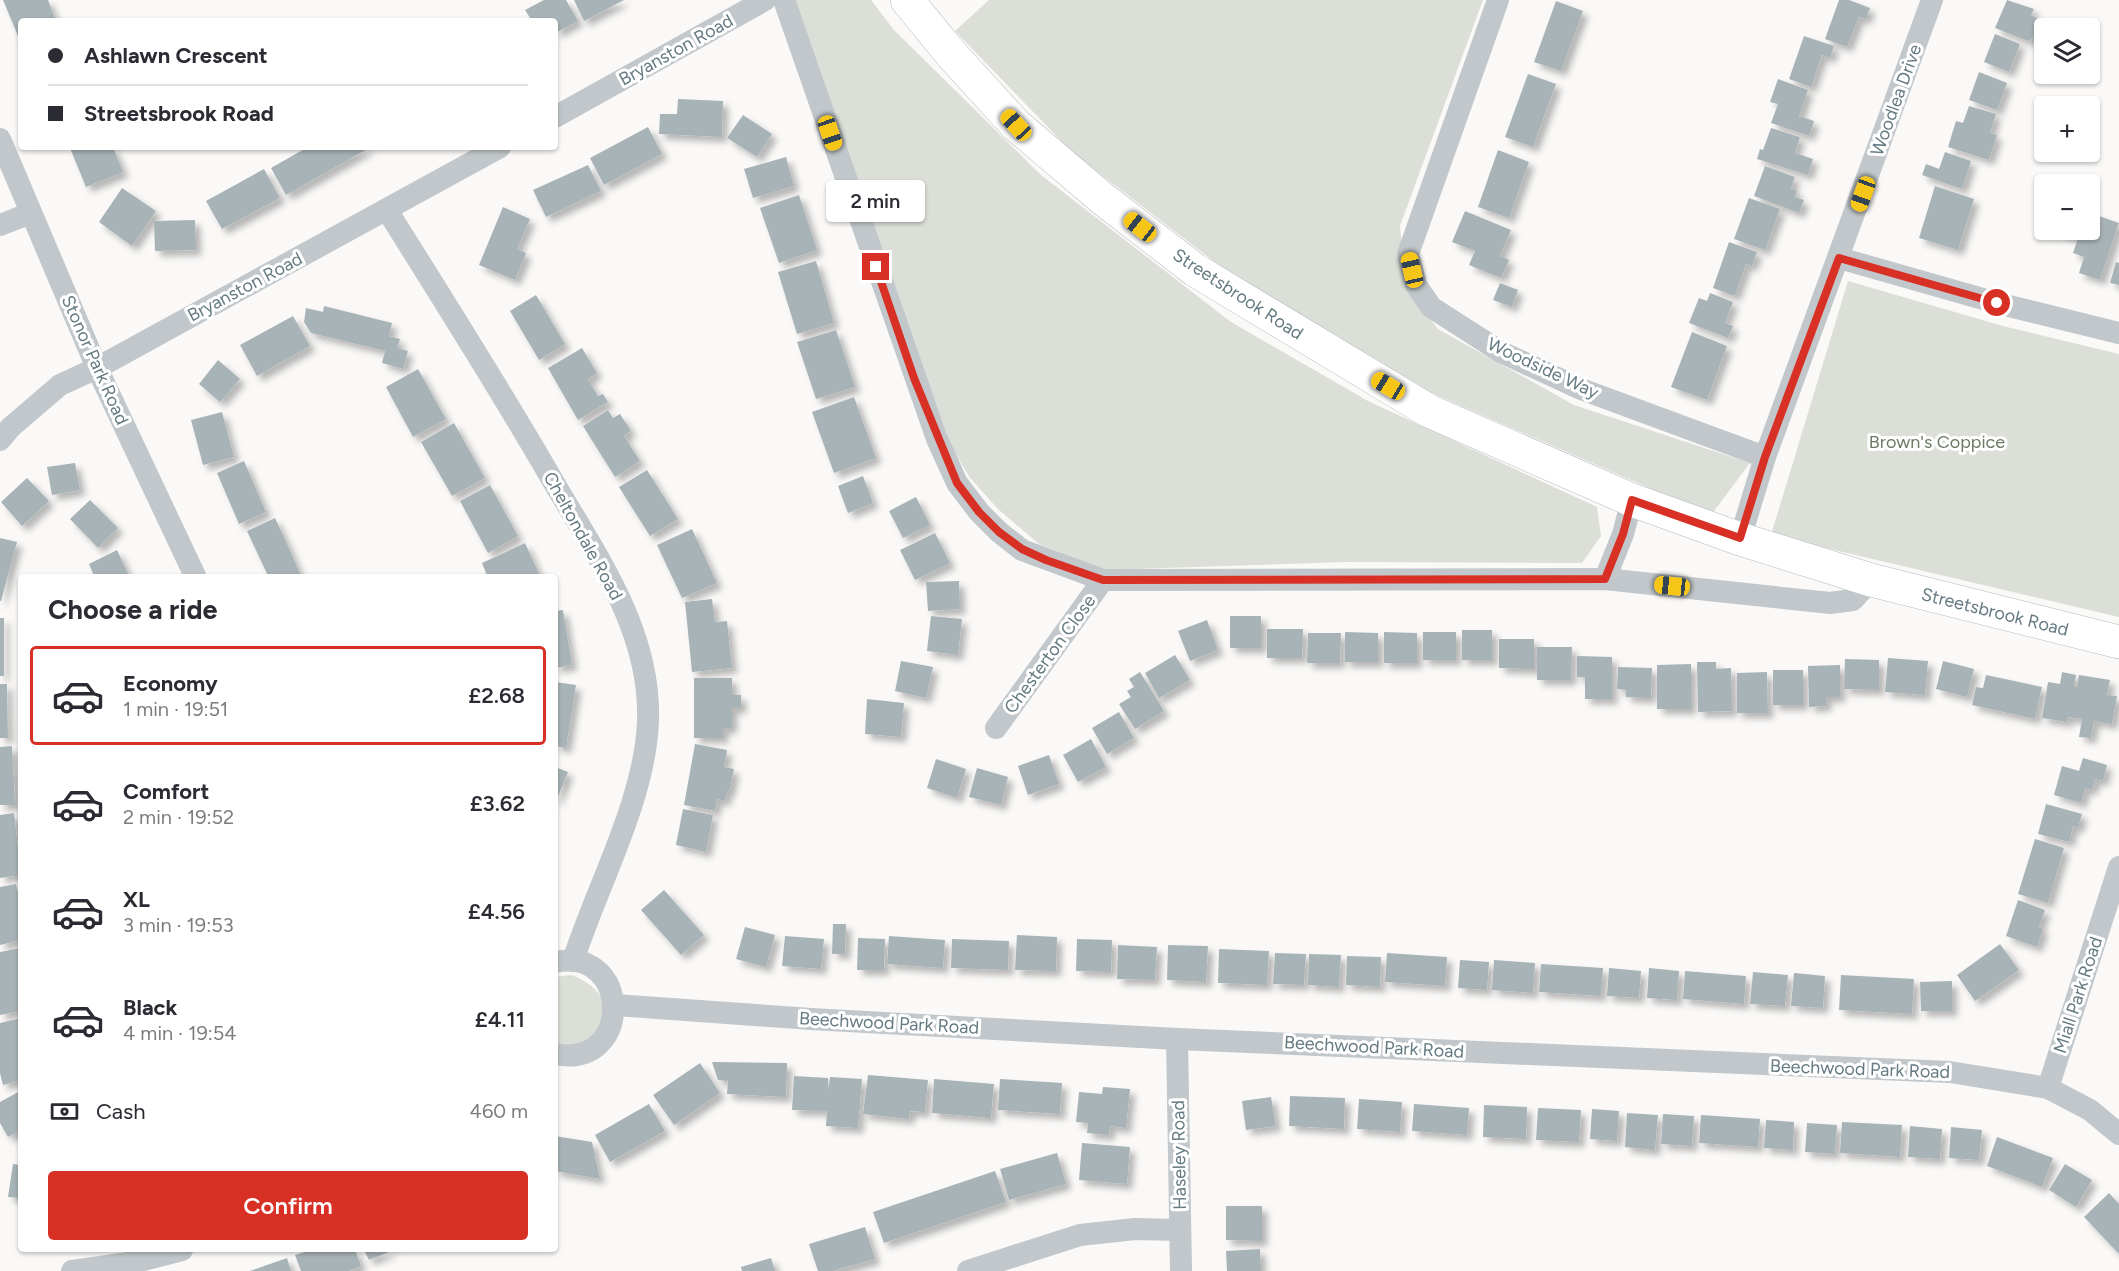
<!DOCTYPE html>
<meta charset="utf-8">
<style>
:root{--surface:#fff;--page:#f7f7f7;--text:#2b2b33;--muted:#7c7c81;--line:#e1e1e2;--accent:#d93025}
body{margin:0;font-family:Figtree,sans-serif;background:var(--page);color:var(--text);height:100vh;display:flex;flex-direction:column;font-size:22px;white-space:nowrap}
*{box-sizing:border-box;margin:0}
p{font-size:20px;color:var(--muted)}
.icon{flex:none;width:33px;height:33px;fill:none;stroke:currentColor;stroke-width:2;stroke-linecap:round;stroke-linejoin:round}
.map{position:relative;flex:1;overflow:hidden}
.side{position:absolute;left:18px;top:574px;width:540px;height:678px;display:flex;flex-direction:column;background:var(--surface);border-radius:6px;box-shadow:0 2px 4px #0004}
.side>*{flex:none}
.banner{position:absolute;left:18px;top:18px;width:540px;height:132px;border-radius:6px;box-shadow:0 2px 4px #0004;display:grid;align-content:center;height:132px;padding:0 30px;background:var(--surface)}
.controls{position:absolute;left:2034px;top:18px;display:grid;gap:12px}
.controls a{display:grid;place-items:center;width:66px;height:66px;border-radius:6px;background:var(--surface);box-shadow:0 2px 4px #0004;font-size:30px}
.end{position:absolute;width:27px;height:27px;margin:-14px;border:8px solid #d93025;background:#fff;box-shadow:0 0 0 3px #fff}
.from{border-radius:50%}
.bubble{position:absolute;height:42px;border-radius:6px;background:var(--surface);box-shadow:0 2px 4px #0004;font-size:20px;font-weight:600;line-height:42px;text-align:center}
.car{position:absolute;width:18px;height:36px;margin:-18px -9px;border-radius:8px;box-shadow:0 0 4px 2px #0007;background:linear-gradient(#f5c518 24%,#345 0 40%,#f5c518 0 76%,#345 0 86%,#f5c518 0)}
.banner b{display:flex;align-items:center;gap:21px;height:57px;font-size:22px}
.banner b+b{border-top:2px solid var(--line)}
.banner i{width:15px;height:15px;background:var(--text)}
ul{padding:0;list-style:none}
li{display:flex;align-items:center;gap:18px;height:99px;margin:0 12px 9px;padding:0 18px;border:3px solid transparent;border-radius:6px}
li div{flex:1}
li b{display:block;font-size:22px}
li em{font-style:normal;font-weight:600}
li.current{border-color:var(--accent)}
li>.icon{width:54px;height:54px;stroke-width:1.5}
h2{padding:0 30px;font-size:27px;line-height:72px}
.pay{display:flex;align-items:center;gap:15px;height:66px;padding:0 30px;font-size:22px}
.pay p{margin-inline-start:auto}
.button{display:flex;gap:12px;margin-top:auto;padding:12px 30px}
.button a{flex:1;height:69px;border-radius:6px;background:var(--accent);color:#fff;font-size:24px;font-weight:600;line-height:69px;text-align:center}
.map>svg:first-child{display:block}
.green{fill:#dbdfd7}
.building{fill:#a8b3b7;filter:url(#shadow)}
.lines{fill:none;stroke-linecap:round;stroke-linejoin:round}
.secondary-casing{stroke:#b1babd;stroke-width:34}
.street{stroke:#c1c7ca;stroke-width:22}
.secondary{stroke:#fff;stroke-width:33}
.route{stroke:#d93025;stroke-width:8}
.labels{text-anchor:middle;stroke-width:6;stroke-linejoin:round;paint-order:stroke}
.street-label{font-size:18px;fill:#657a82;stroke:#fff}
.park-label{font-size:18px;fill:#6c7a64;stroke:#fff}
</style>
<div class="map">
<svg width="2119" height="1271" viewBox="0 0 2119 1271">
<defs>
<filter id="shadow"><feDropShadow dx="5.5" dy="5.5" stdDeviation="3" flood-color="#0004"/></filter>
</defs>
<rect width="100%" height="100%" fill="#faf9f8"/>
<g class="green">
<polygon points="794,0 871,0 894,30 1041,175 1231,322 1368,401 1597,507 1601,536 1582,563 1347,562 1104,570 1039,544 999,510 970,478 952,448"/>
<polygon points="989,0 1483,0 1400,226 1406,288 1438,329 1574,405 1750,463 1711,515 1402,380 1225,270 1073,153 955,31"/>
<polygon points="1848,281 2003,326 2119,354 2119,617 1771,535"/>
<path d="M571 975C589 981 613 999 603 1022 599 1030 590 1038 585 1045L555 1048V977Z"/>
</g>
<g class="building">
<polygon points="3,0 48,0 56,21 21,21 21,43"/>
<polygon points="544,0 566,0 578,21 555,33 555,21 532,21 525,10"/>
<polygon points="574,0 624,0 584,21"/>
<polygon points="1839,0 1849,0 1870,8 1866,19 1859,17 1847,47 1825,39"/>
<polygon points="2007,0 2034,9 2031,15 2037,18 2039,23 2034,37 2028,41 1995,28"/>
<polygon points="1556,1 1583,11 1561,71 1534,62"/>
<polygon points="1995,34 2020,44 2009,72 1984,62"/>
<polygon points="1804,36 1834,46 1830,58 1822,55 1811,87 1789,79"/>
<polygon points="1979,72 2007,83 1997,110 1969,100"/>
<polygon points="1528,74 1556,84 1533,147 1505,137"/>
<polygon points="1778,79 1808,90 1799,116 1814,121 1809,136 1771,123 1778,104 1770,102"/>
<polygon points="678,99 723,101 722,137 659,134 660,114 677,114"/>
<polygon points="1969,106 1996,114 1990,133 1997,135 1989,160 1948,147 1956,121 1963,123"/>
<polygon points="743,115 772,134 757,157 727,138"/>
<polygon points="648,127 662,154 604,185 590,158"/>
<polygon points="1771,128 1800,137 1795,153 1813,159 1808,175 1757,159 1760,149 1763,150"/>
<polygon points="113,147 123,172 86,187 70,148"/>
<polygon points="308,147 371,147 286,195 271,168"/>
<polygon points="1498,150 1529,162 1509,218 1478,207"/>
<polygon points="1945,152 1971,161 1962,189 1922,175 1926,164 1939,169"/>
<polygon points="786,157 794,186 753,198 744,169"/>
<polygon points="588,165 601,191 546,217 533,190"/>
<polygon points="1765,166 1795,177 1791,188 1797,191 1795,197 1804,200 1799,213 1754,196"/>
<polygon points="264,169 280,198 222,229 206,201"/>
<polygon points="1935,186 1974,199 1958,250 1919,238"/>
<polygon points="122,188 156,211 132,246 99,222"/>
<polygon points="799,195 817,250 779,263 760,208"/>
<polygon points="1749,198 1780,209 1765,250 1734,239"/>
<polygon points="503,207 530,219 517,249 526,253 515,280 479,265"/>
<polygon points="1465,211 1511,230 1500,256 1509,260 1501,278 1469,265 1475,251 1452,242"/>
<polygon points="2090,213 2119,223 2100,280 2079,273 2084,257 2073,253 2078,238 2054,230 2090,230"/>
<polygon points="195,220 196,250 155,251 154,221"/>
<polygon points="1729,242 1757,252 1752,266 1746,264 1735,296 1713,288"/>
<polygon points="816,261 834,323 797,334 778,272"/>
<polygon points="2116,262 2119,263 2119,285 2110,283"/>
<polygon points="1500,283 1518,290 1512,307 1493,300"/>
<polygon points="1710,293 1733,302 1725,323 1733,326 1728,338 1689,323 1699,298 1707,301"/>
<polygon points="536,295 565,344 539,360 510,311"/>
<polygon points="324,306 392,323 389,336 400,339 397,348 408,351 403,369 382,363 385,351 311,333 304,322 306,308 323,312"/>
<polygon points="293,316 310,346 257,376 240,345"/>
<polygon points="836,330 855,387 816,399 797,342"/>
<polygon points="1692,332 1727,346 1707,400 1671,387"/>
<polygon points="582,348 597,373 588,379 598,396 603,394 608,402 578,420 548,368"/>
<polygon points="218,360 240,379 220,402 199,384"/>
<polygon points="418,369 446,419 413,437 386,387"/>
<polygon points="854,397 876,458 834,473 812,412"/>
<polygon points="608,410 613,418 620,414 631,431 624,436 640,461 615,477 583,426"/>
<polygon points="222,412 234,457 203,465 191,420"/>
<polygon points="454,423 485,478 452,496 421,442"/>
<polygon points="244,461 266,512 239,524 217,473"/>
<polygon points="75,463 80,490 52,495 47,467"/>
<polygon points="647,470 678,519 650,536 619,487"/>
<polygon points="863,476 873,503 848,513 838,486"/>
<polygon points="27,478 49,501 22,526 1,502"/>
<polygon points="490,485 518,536 488,553 460,501"/>
<polygon points="916,497 930,525 903,538 889,511"/>
<polygon points="90,500 118,528 98,548 70,519"/>
<polygon points="275,518 288,546 302,578 269,578 247,531"/>
<polygon points="692,529 717,583 682,598 657,545"/>
<polygon points="935,533 950,563 915,580 900,550"/>
<polygon points="0,538 17,542 1,601 0,601"/>
<polygon points="525,543 541,578 488,578 482,563"/>
<polygon points="117,550 130,578 95,578 89,564"/>
<polygon points="959,581 960,609 928,611 926,582"/>
<polygon points="712,599 715,622 727,621 732,668 692,672 685,602"/>
<polygon points="563,610 572,665 555,668 555,611"/>
<polygon points="931,616 962,619 958,655 927,651"/>
<rect x="1230" y="616" width="31" height="32"/>
<rect x="0" y="618" width="4" height="58"/>
<polygon points="1207,620 1218,650 1190,661 1178,631"/>
<polygon points="1267,629 1303,629 1302,658 1267,658"/>
<rect x="1462" y="630" width="30" height="30"/>
<polygon points="1345,632 1378,633 1378,662 1345,662"/>
<polygon points="1384,632 1417,633 1417,663 1384,663"/>
<rect x="1423" y="632" width="33" height="28"/>
<polygon points="1308,633 1341,633 1340,663 1307,663"/>
<polygon points="1499,639 1534,639 1534,669 1499,668"/>
<polygon points="1537,647 1572,647 1571,680 1537,680"/>
<polygon points="1175,655 1190,680 1159,698 1145,673"/>
<polygon points="1577,656 1612,657 1612,699 1585,699 1585,677 1577,677"/>
<polygon points="1888,658 1928,661 1925,695 1885,692"/>
<polygon points="1845,659 1879,660 1879,690 1844,689"/>
<polygon points="901,661 933,667 926,698 895,691"/>
<polygon points="1943,661 1974,669 1967,697 1936,689"/>
<polygon points="1697,662 1716,662 1716,669 1731,668 1732,711 1698,712"/>
<polygon points="1691,664 1691,709 1657,709 1657,665"/>
<polygon points="1840,665 1840,697 1826,697 1826,706 1809,707 1808,666"/>
<polygon points="1618,667 1652,668 1651,698 1626,697 1626,690 1617,689"/>
<rect x="1773" y="670" width="30" height="35"/>
<polygon points="1140,672 1164,711 1135,729 1119,704 1131,697 1127,691 1134,687 1129,679"/>
<polygon points="1767,672 1768,713 1737,713 1737,673"/>
<polygon points="2062,672 2076,675 2074,686 2077,687 2079,675 2110,680 2107,695 2117,696 2112,724 2094,721 2091,738 2079,737 2082,719 2068,717 2067,722 2042,718 2048,682 2060,684"/>
<polygon points="1986,675 2042,687 2035,719 1972,705 1976,687 1983,688"/>
<polygon points="694,678 732,678 732,695 741,695 741,708 732,708 732,728 723,728 723,738 694,738"/>
<polygon points="555,682 576,685 566,748 555,746"/>
<polygon points="0,684 7,684 8,738 0,738"/>
<polygon points="867,699 904,703 901,737 865,734"/>
<polygon points="1119,712 1134,738 1107,754 1092,728"/>
<polygon points="1091,739 1106,767 1078,782 1063,755"/>
<polygon points="695,744 727,750 724,767 734,769 730,790 727,792 725,801 717,799 715,811 684,805"/>
<polygon points="12,746 15,805 0,805 0,747"/>
<polygon points="1049,755 1059,784 1028,795 1018,766"/>
<polygon points="2083,758 2107,765 2103,781 2095,779 2092,790 2085,788 2081,803 2054,795 2062,766 2079,771"/>
<polygon points="936,759 966,769 957,798 927,788"/>
<polygon points="555,767 568,772 555,804"/>
<polygon points="977,768 1008,777 1001,805 969,797"/>
<polygon points="2046,804 2082,814 2078,828 2073,826 2069,842 2038,834"/>
<polygon points="683,809 713,815 706,852 676,845"/>
<polygon points="14,813 21,875 0,878 0,815"/>
<polygon points="2035,839 2064,848 2048,903 2018,894"/>
<polygon points="16,884 21,906 21,940 0,945 0,887"/>
<polygon points="664,890 704,935 681,955 641,910"/>
<polygon points="2018,900 2045,910 2039,927 2043,929 2037,947 2006,936"/>
<polygon points="833,924 846,924 845,954 832,954"/>
<polygon points="745,927 775,935 766,967 736,959"/>
<polygon points="1017,935 1057,937 1056,971 1015,970"/>
<polygon points="785,936 824,939 821,969 782,966"/>
<polygon points="889,936 945,940 943,968 887,964"/>
<polygon points="858,938 885,939 884,970 857,970"/>
<polygon points="952,939 1009,941 1008,970 951,968"/>
<polygon points="1077,939 1112,940 1111,972 1076,971"/>
<polygon points="2000,944 2019,970 1975,1001 1957,975"/>
<polygon points="1118,945 1157,947 1155,980 1117,979"/>
<polygon points="1168,945 1208,946 1206,982 1167,980"/>
<polygon points="20,948 21,1011 0,1015 0,952"/>
<polygon points="1219,949 1269,951 1267,985 1218,983"/>
<polygon points="1275,953 1306,954 1304,985 1273,984"/>
<polygon points="1387,953 1447,957 1445,986 1385,982"/>
<polygon points="1309,954 1341,955 1339,987 1308,985"/>
<polygon points="1347,956 1381,957 1380,987 1346,985"/>
<polygon points="1460,960 1489,962 1487,990 1458,988"/>
<polygon points="1494,960 1535,963 1533,993 1492,990"/>
<polygon points="1541,964 1603,968 1601,996 1539,992"/>
<polygon points="1609,968 1641,971 1639,998 1607,996"/>
<polygon points="1649,968 1679,971 1677,1000 1647,998"/>
<polygon points="1685,971 1746,976 1744,1004 1683,999"/>
<polygon points="1753,972 1788,975 1785,1006 1750,1004"/>
<polygon points="1794,973 1825,976 1823,1008 1791,1006"/>
<polygon points="1841,975 1914,979 1912,1014 1839,1010"/>
<polygon points="1952,981 1952,1011 1921,1011 1920,982"/>
<polygon points="21,1018 21,1080 3,1085 0,1073 0,1023"/>
<polygon points="712,1062 787,1063 786,1097 727,1094 728,1081 718,1080"/>
<polygon points="700,1063 720,1093 674,1125 653,1095"/>
<polygon points="868,1075 928,1080 925,1112 910,1111 909,1119 863,1114"/>
<polygon points="794,1076 828,1078 828,1091 830,1077 862,1079 858,1128 826,1126 827,1111 792,1110"/>
<polygon points="934,1079 994,1084 991,1118 932,1113"/>
<polygon points="1000,1079 1062,1083 1060,1114 998,1110"/>
<polygon points="1103,1087 1130,1089 1126,1128 1110,1126 1109,1135 1087,1133 1088,1123 1076,1122 1079,1092 1102,1094"/>
<polygon points="20,1091 21,1130 8,1137 0,1123 0,1102"/>
<polygon points="1290,1096 1345,1098 1344,1129 1289,1126"/>
<polygon points="1271,1097 1276,1126 1246,1130 1242,1101"/>
<polygon points="1359,1099 1402,1102 1400,1132 1357,1129"/>
<polygon points="649,1104 665,1131 610,1162 595,1135"/>
<polygon points="1414,1104 1469,1108 1467,1135 1412,1131"/>
<polygon points="1484,1105 1527,1107 1526,1139 1483,1137"/>
<polygon points="1538,1108 1581,1110 1579,1142 1536,1140"/>
<polygon points="1592,1109 1619,1111 1617,1141 1590,1139"/>
<polygon points="1627,1113 1658,1115 1655,1150 1625,1147"/>
<polygon points="1663,1114 1694,1116 1692,1146 1661,1144"/>
<polygon points="1701,1115 1760,1119 1758,1147 1699,1143"/>
<polygon points="1766,1120 1794,1122 1793,1150 1764,1148"/>
<polygon points="1842,1122 1902,1125 1900,1157 1840,1153"/>
<polygon points="1807,1123 1837,1125 1835,1154 1805,1152"/>
<polygon points="1910,1126 1942,1129 1940,1159 1908,1157"/>
<polygon points="1951,1127 1982,1130 1979,1160 1949,1158"/>
<polygon points="555,1136 592,1142 600,1179 555,1171"/>
<polygon points="1997,1137 2053,1158 2042,1187 1987,1166"/>
<polygon points="1082,1143 1130,1147 1127,1184 1079,1180"/>
<polygon points="1057,1153 1066,1184 1009,1200 1000,1169"/>
<polygon points="13,1164 21,1165 21,1198 8,1197"/>
<polygon points="2065,1164 2092,1180 2076,1207 2049,1190"/>
<polygon points="995,1171 1006,1202 884,1243 873,1212"/>
<polygon points="2109,1193 2119,1204 2119,1254 2084,1217"/>
<polygon points="1226,1206 1262,1206 1262,1241 1226,1240"/>
<polygon points="865,1227 875,1259 833,1271 818,1271 809,1244"/>
<polygon points="1260,1249 1261,1271 1227,1271 1226,1251"/>
<polygon points="311,1250 355,1250 361,1266 349,1271 301,1271 295,1255"/>
<polygon points="364,1250 394,1250 369,1260"/>
<polygon points="287,1258 291,1271 250,1271"/>
<polygon points="771,1258 775,1271 742,1271 741,1267"/>
</g>
<g class="lines">
<defs>
<polyline id="secondary" points="907,0 952,55 1016,125 1103,199 1195,270 1429,411 1632,500 1740,539 1871,580 2119,642"/>
</defs>
<use href="#secondary" class="secondary-casing"/>
<g class="street">
<polyline points="784,0 937,439 957,483 979,512 999,532 1022,550 1103,580 1605,579 1830,603 1853,600 1871,580"/>
<polyline points="1498,0 1408,254 1416,285 1431,307 1501,352 1581,389 1765,457"/>
<polyline points="555,117 765,0"/>
<polyline points="0,139 97,368 196,578"/>
<path d="M387 210C442 298 498 386 550 476 594 552 651 629 648 720 646 798 597 886 573 961"/>
<polyline points="0,225 31,213"/>
<polyline points="1839,258 1997,303 2119,333"/>
<polyline points="0,440 11,427 60,385 97,368 500,147"/>
<polyline points="1740,539 1765,457 1932,0"/>
<polyline points="1605,579 1623,534 1632,500"/>
<polyline points="996,728 1103,580"/>
<path d="M555 962C632 946 633 1070 555 1054"/>
<polyline points="615,1005 811,1019 1177,1039 1950,1072 2048,1088 2090,1110 2119,1134"/>
<polyline points="1177,1039 1181,1271"/>
<polyline points="2048,1088 2119,867"/>
<polyline points="72,1271 136,1262 182,1250"/>
<polyline points="968,1271 1080,1235 1135,1229 1180,1230"/>
</g>
<use href="#secondary" class="secondary"/>
</g>
<g class="lines">
<polyline class="route" points="876,267 914,378 957,483 979,512 999,532 1022,549 1046,560 1103,580 1605,579 1623,534 1632,500 1740,538 1765,457 1839,258 1997,303"/>
</g>
<g class="labels">
<g class="street-label">
<text transform="translate(676 50) rotate(-29)" y="6">Bryanston Road</text>
<text transform="translate(1896 100) rotate(-70)" y="6">Woodlea Drive</text>
<text transform="translate(245 287) rotate(-28)" y="6">Bryanston Road</text>
<text transform="translate(1238 294) rotate(33)" y="6">Streetsbrook Road</text>
<text transform="translate(95 360) rotate(66)" y="6">Stonor Park Road</text>
<text transform="translate(1543 368) rotate(25)" y="6">Woodside Way</text>
<text transform="translate(583 536) rotate(61)" y="6">Cheltondale Road</text>
<text transform="translate(1995 612) rotate(14)" y="6">Streetsbrook Road</text>
<text transform="translate(1050 654) rotate(-54)" y="6">Chesterton Close</text>
<text transform="translate(2078 995) rotate(-72)" y="6">Miall Park Road</text>
<text transform="translate(889 1023) rotate(3)" y="6">Beechwood Park Road</text>
<text transform="translate(1374 1047) rotate(3)" y="6">Beechwood Park Road</text>
<text transform="translate(1860 1069) rotate(2)" y="6">Beechwood Park Road</text>
<text transform="translate(1179 1155) rotate(-91)" y="6">Haseley Road</text>
</g>
<g class="park-label">
<text x="1937" y="448">Brown's Coppice</text>
</g>
</g>
</svg>
<div class="controls">
<a><svg class="icon" aria-label="layers" viewBox="0 0 24 24"><path d="M12 4l9 5-9 5-9-5zM3 14l9 5 9-5"/></svg></a>
<a>+</a>
<a>−</a>
</div>
<i class="end from" style="left:1997px;top:303px"></i>
<i class="end" style="left:876px;top:267px"></i>
<div class="bubble" style="left:826px;top:180px;width:99px">2 min</div>
<i class="car" style="left:1016px;top:125px;rotate:317deg"></i>
<i class="car" style="left:830px;top:133px;rotate:161deg"></i>
<i class="car" style="left:1863px;top:194px;rotate:200deg"></i>
<i class="car" style="left:1140px;top:227px;rotate:308deg"></i>
<i class="car" style="left:1412px;top:270px;rotate:347deg"></i>
<i class="car" style="left:1388px;top:386px;rotate:301deg"></i>
<i class="car" style="left:1672px;top:586px;rotate:276deg"></i>
<div class="banner">
<b><i class="from"></i>Ashlawn Crescent</b>
<b><i></i>Streetsbrook Road</b>
</div>
<section class="side">
<h2>Choose a ride</h2>
<ul>
<li class="current"><svg class="icon" aria-label="car" viewBox="0 0 24 24"><path d="M5 17H2v-5l4-1 3-4h7l3 4 3 1v5h-3M9 17h6M6 11h13"/><circle cx="7" cy="17" r="2"/><circle cx="17" cy="17" r="2"/></svg><div><b>Economy</b><p>1 min · 19:51</p></div><em>£2.68</em></li>
<li><svg class="icon" aria-label="car" viewBox="0 0 24 24"><path d="M5 17H2v-5l4-1 3-4h7l3 4 3 1v5h-3M9 17h6M6 11h13"/><circle cx="7" cy="17" r="2"/><circle cx="17" cy="17" r="2"/></svg><div><b>Comfort</b><p>2 min · 19:52</p></div><em>£3.62</em></li>
<li><svg class="icon" aria-label="car" viewBox="0 0 24 24"><path d="M5 17H2v-5l4-1 3-4h7l3 4 3 1v5h-3M9 17h6M6 11h13"/><circle cx="7" cy="17" r="2"/><circle cx="17" cy="17" r="2"/></svg><div><b>XL</b><p>3 min · 19:53</p></div><em>£4.56</em></li>
<li><svg class="icon" aria-label="car" viewBox="0 0 24 24"><path d="M5 17H2v-5l4-1 3-4h7l3 4 3 1v5h-3M9 17h6M6 11h13"/><circle cx="7" cy="17" r="2"/><circle cx="17" cy="17" r="2"/></svg><div><b>Black</b><p>4 min · 19:54</p></div><em>£4.11</em></li>
</ul>
<div class="pay"><svg class="icon" aria-label="cash" viewBox="0 0 24 24"><path d="M3 7h18v10H3z"/><circle cx="12" cy="12" r="2"/></svg>Cash<p>460 m</p></div>
<div class="button"><a>Confirm</a></div>
</section>
</div>
